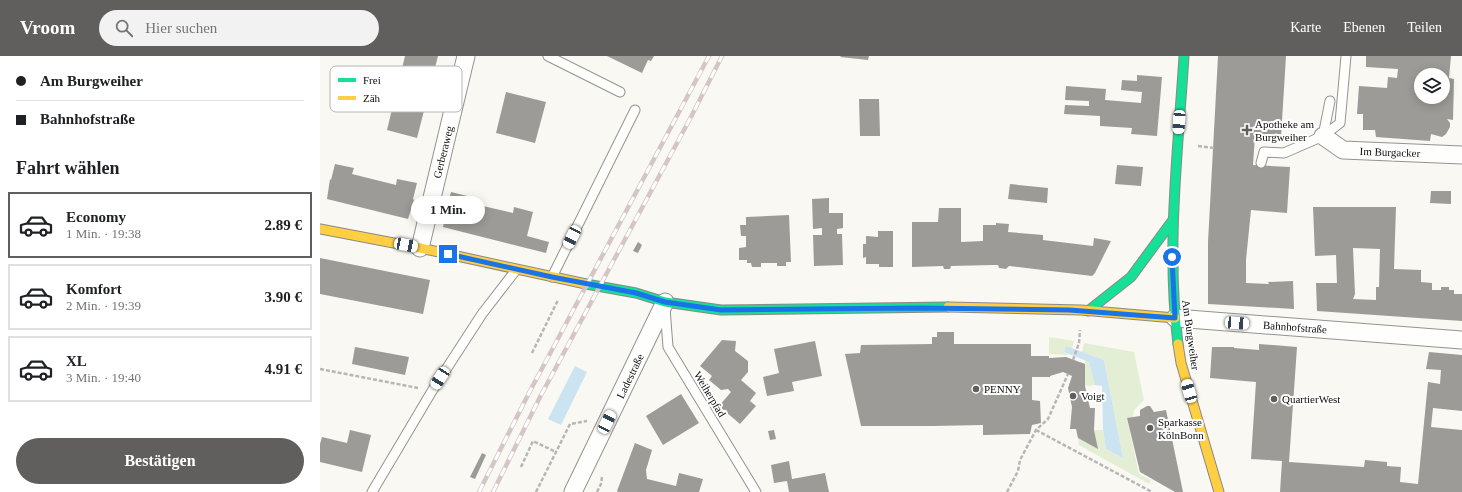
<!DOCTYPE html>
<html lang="de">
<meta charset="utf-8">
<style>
:root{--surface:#fff;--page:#f2f2f2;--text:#202124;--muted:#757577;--line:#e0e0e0;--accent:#605f5d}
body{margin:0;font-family:Georgia,serif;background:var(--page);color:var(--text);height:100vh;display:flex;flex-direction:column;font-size:15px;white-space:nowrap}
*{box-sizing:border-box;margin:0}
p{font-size:13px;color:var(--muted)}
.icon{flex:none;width:22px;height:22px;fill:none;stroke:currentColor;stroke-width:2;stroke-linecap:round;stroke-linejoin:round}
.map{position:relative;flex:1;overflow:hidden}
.side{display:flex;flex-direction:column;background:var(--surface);width:320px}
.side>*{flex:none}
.hud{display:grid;align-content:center;height:88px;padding:0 16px;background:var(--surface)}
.fabs{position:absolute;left:1094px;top:12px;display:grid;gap:8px}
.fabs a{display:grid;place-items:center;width:36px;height:36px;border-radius:50%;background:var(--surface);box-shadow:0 2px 10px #0003;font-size:20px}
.end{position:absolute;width:18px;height:18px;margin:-9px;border:5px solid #1a73e8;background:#fff;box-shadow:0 0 0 2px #fff}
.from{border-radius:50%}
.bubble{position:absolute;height:28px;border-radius:14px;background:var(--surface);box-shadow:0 2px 10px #0003;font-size:13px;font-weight:700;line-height:28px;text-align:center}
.car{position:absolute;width:12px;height:24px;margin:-12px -6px;border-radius:5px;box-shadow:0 0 3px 1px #0007;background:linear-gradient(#fff 24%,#345 0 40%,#fff 0 76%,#345 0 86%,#fff 0)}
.hud b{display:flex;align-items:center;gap:14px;height:38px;font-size:15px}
.hud b+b{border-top:1px solid var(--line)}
.hud i{width:10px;height:10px;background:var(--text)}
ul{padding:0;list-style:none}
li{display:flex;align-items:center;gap:12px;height:66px;margin:0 8px 6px;padding:0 8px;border:2px solid var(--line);border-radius:0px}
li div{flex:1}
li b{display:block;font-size:15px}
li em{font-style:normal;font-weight:700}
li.active{border-color:var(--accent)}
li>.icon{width:36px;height:36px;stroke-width:1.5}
h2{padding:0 16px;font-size:18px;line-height:48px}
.button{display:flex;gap:8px;margin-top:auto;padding:8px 16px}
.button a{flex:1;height:46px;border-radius:24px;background:var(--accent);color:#fff;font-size:16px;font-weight:700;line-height:46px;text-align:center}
header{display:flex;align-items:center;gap:24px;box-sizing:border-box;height:56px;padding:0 20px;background:var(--accent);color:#fff}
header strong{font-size:19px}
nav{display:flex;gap:22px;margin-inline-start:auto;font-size:14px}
.search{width:280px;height:36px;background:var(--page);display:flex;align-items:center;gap:10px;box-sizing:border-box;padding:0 14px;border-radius:22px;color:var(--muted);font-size:15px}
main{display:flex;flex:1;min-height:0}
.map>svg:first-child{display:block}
.green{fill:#e3eed4}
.water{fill:#cce4f1}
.building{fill:#9d9b97;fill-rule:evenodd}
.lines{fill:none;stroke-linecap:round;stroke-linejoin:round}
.lane-casing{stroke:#949390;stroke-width:11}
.street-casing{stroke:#949390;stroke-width:19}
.fast-casing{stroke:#8a8987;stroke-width:11}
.slow-casing{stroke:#8a8987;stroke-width:11}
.path{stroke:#b8b7b6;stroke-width:2.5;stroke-dasharray:4 2;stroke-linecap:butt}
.lane{stroke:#fefefd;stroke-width:9}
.street{stroke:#fefefd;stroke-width:17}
.fast{stroke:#16e098;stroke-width:9}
.slow{stroke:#ffcf43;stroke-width:9}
.rail-casing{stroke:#d5c6c6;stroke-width:4.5}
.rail{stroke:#fff;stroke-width:3;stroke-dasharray:9;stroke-linecap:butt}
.route{stroke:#1a73e8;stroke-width:5}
.poi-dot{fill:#605f5d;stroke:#fff;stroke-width:1.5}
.labels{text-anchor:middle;stroke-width:4;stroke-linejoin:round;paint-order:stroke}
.poi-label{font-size:11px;fill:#0d0d0d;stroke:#fff;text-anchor:start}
.street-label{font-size:11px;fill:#0d0d0d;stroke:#fff}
.key{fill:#fff;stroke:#b6b6b6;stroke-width:1}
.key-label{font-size:11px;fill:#0d0d0d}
</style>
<header>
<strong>Vroom</strong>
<div class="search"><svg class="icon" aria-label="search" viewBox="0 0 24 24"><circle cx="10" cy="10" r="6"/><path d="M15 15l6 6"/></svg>Hier suchen</div>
<nav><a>Karte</a><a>Ebenen</a><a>Teilen</a></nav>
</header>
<main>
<section class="side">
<div class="hud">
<b><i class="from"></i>Am Burgweiher</b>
<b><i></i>Bahnhofstraße</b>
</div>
<h2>Fahrt wählen</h2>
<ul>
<li class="active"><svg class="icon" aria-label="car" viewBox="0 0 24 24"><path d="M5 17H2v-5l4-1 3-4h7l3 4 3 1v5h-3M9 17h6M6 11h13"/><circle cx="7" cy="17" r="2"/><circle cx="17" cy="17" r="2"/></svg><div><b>Economy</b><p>1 Min. · 19:38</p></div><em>2.89 €</em></li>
<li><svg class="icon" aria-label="car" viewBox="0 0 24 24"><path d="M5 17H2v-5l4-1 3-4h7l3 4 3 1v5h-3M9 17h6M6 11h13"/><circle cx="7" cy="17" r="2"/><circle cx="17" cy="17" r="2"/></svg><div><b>Komfort</b><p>2 Min. · 19:39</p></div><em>3.90 €</em></li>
<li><svg class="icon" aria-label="car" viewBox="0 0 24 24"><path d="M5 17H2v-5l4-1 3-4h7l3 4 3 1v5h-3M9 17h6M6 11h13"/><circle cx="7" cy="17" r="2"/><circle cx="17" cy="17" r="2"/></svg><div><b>XL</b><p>3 Min. · 19:40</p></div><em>4.91 €</em></li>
</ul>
<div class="button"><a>Bestätigen</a></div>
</section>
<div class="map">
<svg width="1142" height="436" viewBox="0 0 1142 436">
<rect width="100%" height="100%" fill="#faf8f2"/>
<g class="green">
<polygon points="729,281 754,285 752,292 746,290 744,296 749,299 729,298"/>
<polygon points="764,287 814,296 824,344 814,354 813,361 807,363 819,418 831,424 829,428 759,389 758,382 777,392 774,374 783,374 786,393 803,402 784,304 762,296"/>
<polygon points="765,304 769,306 775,329 765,330"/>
</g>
<g class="water">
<polygon points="746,290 784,304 803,402 786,393 783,374 782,330 775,329 769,306 744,296"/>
<polygon points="255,310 267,316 241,369 228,363"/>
</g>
<g class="building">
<polygon points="85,0 118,0 97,82 67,74"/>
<polygon points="287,0 334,0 331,5 328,4 322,17"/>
<polygon points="521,0 549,0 548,4 520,1"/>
<polygon points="898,0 966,0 961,81 935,80 933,109 970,111 967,157 931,154 926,204 926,227 949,228 948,226 973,225 974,253 888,248 888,186"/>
<path d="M1046 0H1131L1129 22 1134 23 1133 64 1127 63 1130 67V71L1126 78 1122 81 1111 78 1110 85 1056 81 1055 74H1043V58H1037L1039 30 1067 32 1068 21 1077 22 1078 13 1046 11ZM1101 19H1123V41H1101Z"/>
<polygon points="817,19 842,21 837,80 811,78 812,72 780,70 780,60 744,58 745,49 769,50 769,45 745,44 746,30 786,33 785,44 821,47 822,36 801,34 802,24 817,25"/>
<polygon points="186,36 226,46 215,87 176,77"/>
<polygon points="539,43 559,43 560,80 540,80"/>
<polygon points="15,108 34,112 32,118 76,129 77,123 97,127 93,143 94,144 88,163 7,143 10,123 11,124"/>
<polygon points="797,109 823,111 821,130 795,128"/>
<polygon points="690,128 728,132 727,147 688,143"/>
<polygon points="1111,135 1131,135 1131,148 1110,147"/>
<polygon points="131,136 151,141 150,147 193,157 194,151 213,156 207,180 229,186 226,197 123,171 125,160 124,160 126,151 127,151"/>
<polygon points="509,142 509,157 523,157 523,172 517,173 517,178 522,178 523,209 494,210 493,179 502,179 502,172 493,173 492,143"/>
<path d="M993 151H1076L1074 213 1101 214V226L1112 227V234H1121V231H1129V234H1134V238H1142V265L997 255 996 227H1017L1016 199 995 200ZM1033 192 1060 193 1059 231H1056V244L1033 243 1035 238Z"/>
<polygon points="619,152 641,152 641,186 663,185 663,169 676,169 676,167 689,168 688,176 723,179 723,184 773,190 774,182 791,185 775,217 772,220 689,210 686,213 679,212 678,209 673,209 631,210 630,213 624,213 623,210 592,211 592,166 618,166"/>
<polygon points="469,159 471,206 466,206 466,210 457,210 457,207 441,207 441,211 432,211 431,207 427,207 427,204 419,204 419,192 426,191 426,180 421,180 420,169 426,169 426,161"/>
<polygon points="558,175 573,175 573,211 559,211 559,208 546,208 546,201 543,202 543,188 546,188 546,180 558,181"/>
<polygon points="318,186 322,189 318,197 313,195"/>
<polygon points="0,202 110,224 103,258 0,238"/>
<polygon points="617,276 634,276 634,288 711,288 711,300 729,300 729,302 746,301 765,308 765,330 770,352 775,352 774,374 778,393 758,382 756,373 750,373 752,351 748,332 752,320 743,316 730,320 730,321 712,321 712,344 720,345 721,367 712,369 710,378 663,379 663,369 613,370 541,370 525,298 540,297 541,289 612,288 612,281 617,281"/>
<polygon points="402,284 416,285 415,295 428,305 428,316 421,324 436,337 430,345 436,350 420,368 399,350 411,336 408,333 401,334 389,324 392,320 380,310"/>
<polygon points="495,285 502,320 472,326 474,335 447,340 443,321 459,317 454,293"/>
<polygon points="939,288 977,291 969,406 1044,411 1045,404 1067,406 1067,410 1081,411 1080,426 1098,428 1108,326 1120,328 1121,314 1106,313 1109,296 1142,299 1142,355 1113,352 1111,371 1142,374 1142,436 960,436 962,405 931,403 936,326 890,322 892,291 914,291 914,292 939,294"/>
<polygon points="35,291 89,301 85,319 32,308"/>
<polygon points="361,338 379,367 343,389 326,360"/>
<polygon points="827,350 830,350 834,356 846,354 863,436 855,436 820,416 807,362 820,360 820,354"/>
<polygon points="30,374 51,379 42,416 0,406 0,388 2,381 27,387"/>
<polygon points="454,374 456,383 450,384 448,375"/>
<polygon points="315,387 332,394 326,414 327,423 356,430 359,417 383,423 379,436 298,436 297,435"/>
<polygon points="162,397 166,399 155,423 150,421"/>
<polygon points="469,405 472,423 505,417 509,436 469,436 467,425 454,427 451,409"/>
</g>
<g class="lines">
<defs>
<g id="lane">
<polyline points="228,0 300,36"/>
<polyline points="1003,80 1010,45"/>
<polyline points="941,107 944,96 964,97 1003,80 1020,67 1026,0"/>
<polyline points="232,221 315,54"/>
<polyline points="345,252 348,291 436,436"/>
<polyline points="52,436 112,335 162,258 196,214"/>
</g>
<g id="street">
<polyline points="1003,80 1023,94 1142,99"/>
<polyline points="100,192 146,0"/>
<polyline points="855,262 1142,284"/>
<polyline points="253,436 345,246"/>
</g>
<g id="fast">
<polyline points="266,228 316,237 345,246 401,254 628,251"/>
<polyline points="768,255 811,221 853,164"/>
<path d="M858 288C846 192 858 96 864 0"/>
</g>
<g id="slow">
<polyline points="0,173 100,192 266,228"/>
<polyline points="628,251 761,254 855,262"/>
<polyline points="858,288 861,307 899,436"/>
</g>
</defs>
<use href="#lane" class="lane-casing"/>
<use href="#street" class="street-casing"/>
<use href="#fast" class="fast-casing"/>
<use href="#slow" class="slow-casing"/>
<g class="path">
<polyline points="878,90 894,92"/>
<polyline points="212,297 238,244"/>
<polyline points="753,304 759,287 760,274"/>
<polyline points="0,313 98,332"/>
<polyline points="716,374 832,436"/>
<polyline points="201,411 213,385 236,396"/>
<polyline points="216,436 250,368 267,365"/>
<polyline points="277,436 281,428 282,421"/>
<polyline points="687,436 698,415 700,404 716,374 728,363 748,318"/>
</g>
<use href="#lane" class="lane"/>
<use href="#street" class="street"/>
<use href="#fast" class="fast"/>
<use href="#slow" class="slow"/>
<defs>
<g id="rail">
<polyline points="159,436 210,335 389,0"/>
<polyline points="173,436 220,341 371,61 402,0"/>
</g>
</defs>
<use href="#rail" class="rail-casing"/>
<use href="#rail" class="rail"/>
</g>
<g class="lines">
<polyline class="route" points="128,198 232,221 316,237 345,246 401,254 599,252 749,254 855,262 852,201"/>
</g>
<g class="poi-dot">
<path d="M925 68h4v4h4v4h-4v4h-4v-4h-4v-4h4z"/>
<circle cx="656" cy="333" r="4"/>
<circle cx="753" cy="340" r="4"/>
<circle cx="954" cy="343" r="4"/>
<circle cx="830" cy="372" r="4"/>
</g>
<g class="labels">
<g class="poi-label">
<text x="935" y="72">Apotheke am<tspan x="935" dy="13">Burgweiher</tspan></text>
<text x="664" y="337">PENNY</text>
<text x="761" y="344">Voigt</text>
<text x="962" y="347">QuartierWest</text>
<text x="838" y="370">Sparkasse<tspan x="838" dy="13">KölnBonn</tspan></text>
</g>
<g class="street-label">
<text transform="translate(123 96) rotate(-76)" y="4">Gerberaweg</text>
<text transform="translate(1070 96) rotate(2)" y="4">Im Burgacker</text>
<text transform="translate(975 271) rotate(4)" y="4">Bahnhofstraße</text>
<text transform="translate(871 279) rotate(82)" y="4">Am Burgweiher</text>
<text transform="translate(310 320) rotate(-64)" y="4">Ladestraße</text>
<text transform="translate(390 338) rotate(59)" y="4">Weiherpfad</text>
</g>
</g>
<rect x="10" y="10" width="132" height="46" rx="6" class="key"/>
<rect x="18" y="22" width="18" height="4" fill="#16e098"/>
<rect x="18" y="40" width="18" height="4" fill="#ffcf43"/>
<g class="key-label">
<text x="43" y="28">Frei</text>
<text x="43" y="46">Zäh</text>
</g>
</svg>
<div class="fabs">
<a><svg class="icon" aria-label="layers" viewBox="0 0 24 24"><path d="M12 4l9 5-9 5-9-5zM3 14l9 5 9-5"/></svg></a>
</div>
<i class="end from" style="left:852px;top:201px"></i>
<i class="end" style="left:128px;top:198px"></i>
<div class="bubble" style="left:91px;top:140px;width:74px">1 Min.</div>
<i class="car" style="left:859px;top:66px;rotate:184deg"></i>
<i class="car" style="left:252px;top:181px;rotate:206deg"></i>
<i class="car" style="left:86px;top:189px;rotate:101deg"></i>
<i class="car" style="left:917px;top:267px;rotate:94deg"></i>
<i class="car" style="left:120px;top:322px;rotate:213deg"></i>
<i class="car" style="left:869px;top:335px;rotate:344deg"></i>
<i class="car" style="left:287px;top:366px;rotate:26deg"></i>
</div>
</main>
